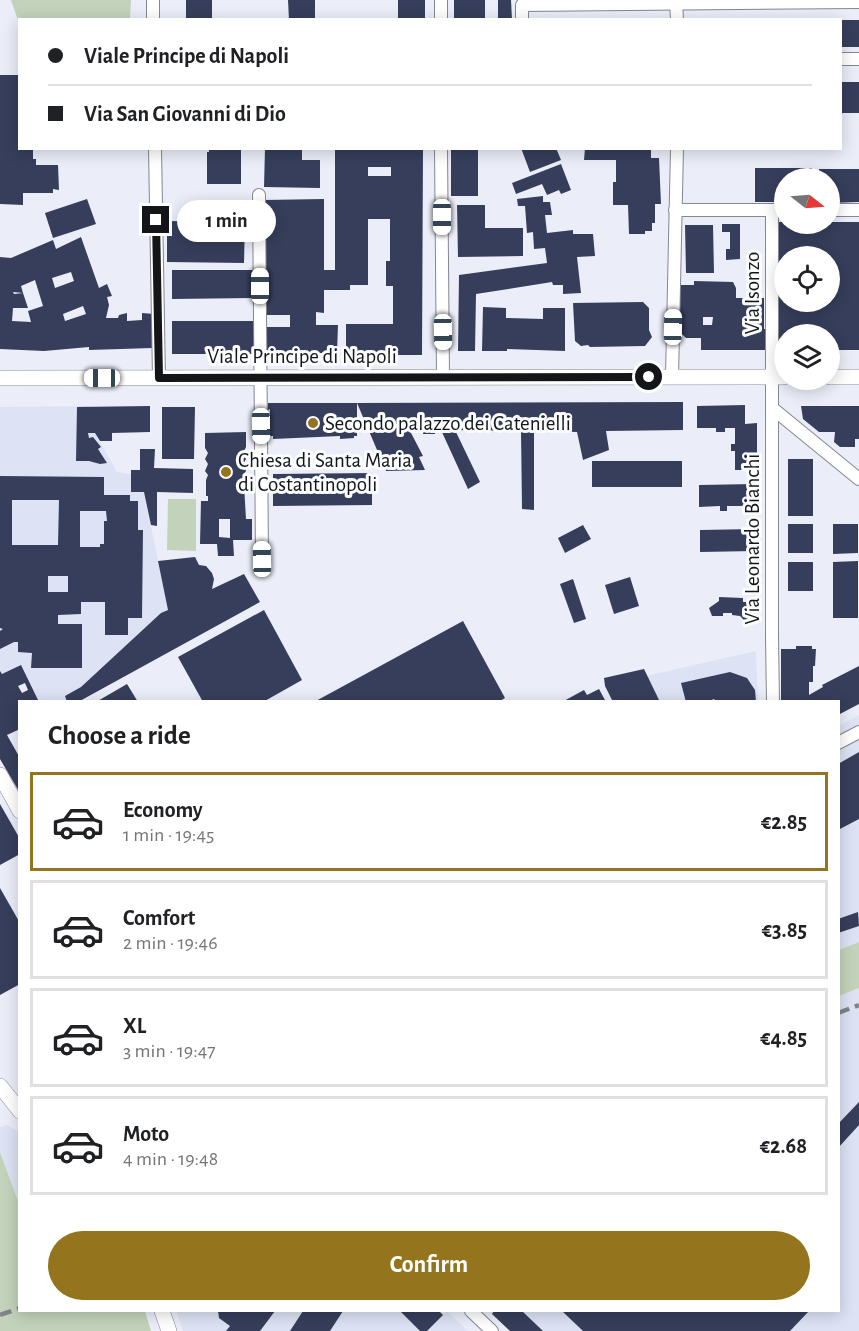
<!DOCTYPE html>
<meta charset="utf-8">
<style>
:root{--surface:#fff;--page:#f6f6f6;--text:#202124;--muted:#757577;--line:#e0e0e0;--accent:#94751d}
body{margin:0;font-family:"Alegreya Sans",sans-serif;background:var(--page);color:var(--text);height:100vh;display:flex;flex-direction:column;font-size:22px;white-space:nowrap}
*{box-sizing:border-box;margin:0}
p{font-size:20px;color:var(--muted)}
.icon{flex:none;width:33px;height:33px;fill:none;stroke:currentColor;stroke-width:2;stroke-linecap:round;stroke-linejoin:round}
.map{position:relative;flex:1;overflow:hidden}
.panel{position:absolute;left:18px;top:700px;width:822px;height:612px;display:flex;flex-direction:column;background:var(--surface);border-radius:0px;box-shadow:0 3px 15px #0003}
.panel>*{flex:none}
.hud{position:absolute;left:18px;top:18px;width:824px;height:132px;border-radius:0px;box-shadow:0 3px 15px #0003;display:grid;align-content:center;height:132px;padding:0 30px;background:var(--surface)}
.needle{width:39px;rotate:107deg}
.tools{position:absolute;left:774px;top:168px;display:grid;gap:12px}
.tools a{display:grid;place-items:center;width:66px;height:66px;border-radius:50%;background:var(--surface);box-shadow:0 3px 15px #0003;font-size:30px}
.end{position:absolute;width:27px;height:27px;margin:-14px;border:8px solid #141518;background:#fff;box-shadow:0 0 0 3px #fff}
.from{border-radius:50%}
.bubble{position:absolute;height:42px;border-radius:21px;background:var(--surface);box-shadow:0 3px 15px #0003;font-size:20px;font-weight:600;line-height:42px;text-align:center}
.car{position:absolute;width:18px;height:36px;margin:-18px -9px;border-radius:8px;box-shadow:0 0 4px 2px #0007;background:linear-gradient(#fff 24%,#345 0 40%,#fff 0 76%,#345 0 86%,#fff 0)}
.hud b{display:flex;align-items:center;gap:21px;height:57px;font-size:22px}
.hud b+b{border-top:2px solid var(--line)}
.hud i{width:15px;height:15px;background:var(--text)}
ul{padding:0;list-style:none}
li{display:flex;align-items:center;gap:18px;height:99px;margin:0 12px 9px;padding:0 18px;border:3px solid var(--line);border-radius:0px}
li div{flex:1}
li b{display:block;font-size:22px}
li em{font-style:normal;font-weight:600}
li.on{border-color:var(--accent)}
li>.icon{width:54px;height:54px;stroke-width:1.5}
h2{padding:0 30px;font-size:27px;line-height:72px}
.primary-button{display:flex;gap:12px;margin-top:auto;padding:12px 30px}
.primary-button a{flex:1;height:69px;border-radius:36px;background:var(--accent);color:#fff;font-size:24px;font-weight:600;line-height:69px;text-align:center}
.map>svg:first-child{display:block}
.built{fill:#dde3f4}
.green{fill:#c3d3bb}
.building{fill:#363e5b;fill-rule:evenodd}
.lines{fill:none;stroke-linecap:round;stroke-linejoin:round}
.minor-casing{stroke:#858791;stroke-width:14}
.tertiary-casing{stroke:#858791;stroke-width:16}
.minor{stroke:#fff;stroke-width:12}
.tertiary{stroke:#fff;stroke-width:15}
.rail{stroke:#81838a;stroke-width:4.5;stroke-dasharray:12 6;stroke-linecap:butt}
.route{stroke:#141518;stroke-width:8}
.poi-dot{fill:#94751d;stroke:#fbfcfe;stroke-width:2}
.labels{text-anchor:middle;stroke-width:6;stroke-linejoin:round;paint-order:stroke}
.street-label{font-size:21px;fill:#141518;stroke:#fbfcfe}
.poi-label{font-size:21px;fill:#141518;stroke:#fbfcfe;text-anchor:start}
</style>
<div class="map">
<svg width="859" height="1331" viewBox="0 0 859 1331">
<rect width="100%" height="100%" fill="#ebeef9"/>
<g class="built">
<polygon points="88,406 88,433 95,433 117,472 131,474 131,492 144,492 168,610 161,613 81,687 65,696 67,702 39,702 21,666 0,675 0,407"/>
<polygon points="756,651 758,702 660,702 646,676"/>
<polygon points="859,715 859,942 839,950 839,726"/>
<polygon points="859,988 859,1331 510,1331 489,1311 838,1311 839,996"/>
<polygon points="7,1125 19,1132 19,1204 0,1152 0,1127"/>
<polygon points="176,1311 439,1311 443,1314 447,1311 468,1331 183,1331"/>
</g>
<g class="green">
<polygon points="11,0 131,0 130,19 20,20 19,23"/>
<polygon points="168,499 196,499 196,551 167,550"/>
<polygon points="859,942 859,988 839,996 839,950"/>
<polygon points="0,1152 19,1204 20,1311 145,1311 151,1331 0,1331"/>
</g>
<g class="building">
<rect x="186" y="0" width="26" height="20"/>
<polygon points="288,0 315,0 315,20 289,20"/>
<rect x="398" y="0" width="27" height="20"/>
<rect x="454" y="0" width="31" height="20"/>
<polygon points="498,0 511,0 512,20 498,20"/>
<rect x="840" y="20" width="19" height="27"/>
<polygon points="0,75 20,75 20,148 33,148 33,159 36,159 36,165 58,165 59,190 53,189 53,193 23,193 23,205 0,204"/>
<rect x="840" y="82" width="19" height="31"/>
<polygon points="209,148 241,148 241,184 207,184 207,152 209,152"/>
<polygon points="265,148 302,148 302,160 320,160 320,188 264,187"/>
<path d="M335 148H423L422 355H346V324H393V286H386V261H390V219H368V285H350V290H324V313L316 312V325H338L337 353H264L265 327H290V315H265L264 200 324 199V270H335ZM368 167H391V176H368Z"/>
<rect x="451" y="148" width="27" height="48"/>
<polygon points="521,148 556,148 561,160 530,172"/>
<polygon points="585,148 651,148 651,158 659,158 661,204 655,204 655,223 652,223 652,231 645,231 645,234 629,234 628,205 613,205 613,182 616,182 616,160 584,160"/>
<polygon points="561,164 571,190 561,194 559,190 547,195 542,184 516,194 512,183"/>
<polygon points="755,168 812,168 812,178 784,178 784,202 755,202"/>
<polygon points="819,169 859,169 859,202 830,203 830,178 819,178"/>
<polygon points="543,196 543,202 550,202 552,215 545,215 547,233 573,230 573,234 593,234 595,256 577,257 581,293 563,294 563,285 553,285 552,282 476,294 475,351 458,351 459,275 547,263 545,248 534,249 533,232 527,233 525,206 518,206 517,199"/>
<polygon points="87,199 96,224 53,238 45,213"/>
<polygon points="457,205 485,205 485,228 523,228 523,256 458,257"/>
<polygon points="167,221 245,222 244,263 167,262"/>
<path d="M775 222H859V350H830V334H784V350H775ZM784 256H830V302H784Z"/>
<polygon points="722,224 740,224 740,259 726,260 726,249 730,249 730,232 722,232"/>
<polygon points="685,225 713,225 714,273 686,273"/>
<path d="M81 237 99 288 107 284 112 296 107 297 109 305 106 318H118L119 315 127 313V321L142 320V313L154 314 152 348 89 350V347L44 351 0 349V257L11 258 53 240 56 249ZM71 272 74 281 55 288 52 278ZM35 280 43 306 28 311 31 322 12 321 13 308H28L23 293 14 294 13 292 23 293 21 286ZM83 306 86 314 65 321 63 314Z"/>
<polygon points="172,270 254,270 254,298 172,299"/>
<path d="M694 281 733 282 736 288V298H764V329H769V350H701V338H686L679 331 680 285H694ZM703 317H713L712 325H703Z"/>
<polygon points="643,302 649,308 649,330 652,337 645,346 590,347 588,345 581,346 575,341 573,303"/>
<polygon points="483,307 506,308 506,318 543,319 543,308 565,308 565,351 507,349 507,351 482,351"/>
<rect x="172" y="321" width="83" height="33"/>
<path d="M683 402V430L606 431 609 450 583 460 577 432 534 431V510L522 509 521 431 455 430 480 482 468 489 441 430H435V434H423V429H409L423 456 419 457 425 470 386 471 357 403ZM395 424H409V429L395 428Z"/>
<polygon points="268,403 357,403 357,436 354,436 354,438 340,439 340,436 273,439 273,436 270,436 270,409 268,410"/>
<polygon points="745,405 745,424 757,423 757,470 735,470 735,451 731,451 731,444 735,444 735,428 725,428 725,432 716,432 716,428 697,428 697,406"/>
<polygon points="150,406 150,432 112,433 112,441 100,441 95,433 88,433 89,438 93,437 101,447 98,449 107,463 100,464 89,461 76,461 77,407"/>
<polygon points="801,406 859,406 859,439 855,439 855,447 840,447 834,442 835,432 819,432 803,419"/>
<polygon points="162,407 195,407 194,459 162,459"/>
<path d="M246 432V447L243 453 246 459 243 464 245 466 246 471 243 475 246 481 244 485 246 519H252V540H233L234 556H218L217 544H200L201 501H208V496H206V480L208 475 205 471 208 464 205 459 208 453 205 448V433ZM219 519H230V538L219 537Z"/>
<polygon points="140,449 155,449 154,468 193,469 193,493 157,492 157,526 151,525 144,492 131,492 131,470 140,470"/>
<rect x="788" y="459" width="25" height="57"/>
<rect x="592" y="461" width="90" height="26"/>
<polygon points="372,473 372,505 273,506 273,474"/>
<path d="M0 476 104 477V495H130V501H138V530H143L142 618H128V635H105V602H81V614L58 615V624H82V668H31L32 653 18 652V642H14L0 649V631L3 629 0 628ZM12 500H59L58 545H12ZM80 511H106L107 521H104V544H100V547H80ZM48 576H68V592H48Z"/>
<polygon points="755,484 755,506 727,506 727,511 720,511 720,506 699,507 699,485"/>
<rect x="788" y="524" width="25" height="29"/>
<polygon points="833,524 858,524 858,553 833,554"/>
<polygon points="583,525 591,539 565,553 558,538"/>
<polygon points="755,529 755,551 700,552 700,530"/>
<polygon points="195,557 199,565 206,566 212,573 214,579 212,589 244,574 260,602 78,702 67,702 65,696 81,687 161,613 168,610 158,561"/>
<polygon points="858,561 858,618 833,618 833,562"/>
<rect x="788" y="562" width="25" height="29"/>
<polygon points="630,577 639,606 614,614 605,585"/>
<polygon points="573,579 586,619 574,623 560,584"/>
<polygon points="719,597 743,598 743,602 755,602 755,621 745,621 740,616 732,615 732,613 723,613 723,616 712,616 709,608 719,601"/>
<polygon points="264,610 302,680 263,702 203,702 178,657"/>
<polygon points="463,621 505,698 498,702 314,702"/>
<polygon points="796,646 812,646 812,649 816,649 815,666 813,666 813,682 809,682 809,695 823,687 822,685 859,666 859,704 838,715 838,702 781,702 781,649 796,649"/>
<path d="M21 665 39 702H20V729L7 735 20 758V793L0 759V671L2 674ZM25 683 28 690 22 693 18 686Z"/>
<polygon points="644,669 660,702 613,702 605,686 604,678"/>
<polygon points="730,672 747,678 755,690 756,702 717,702 714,699 706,702 686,702 681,683"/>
<polygon points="127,684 138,702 96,702"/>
<polygon points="599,689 606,702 562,702 584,690 587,695"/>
<polygon points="859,752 859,819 838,830 838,764"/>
<polygon points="0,804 20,839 20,854 0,865"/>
<polygon points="0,888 20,923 20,984 0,995"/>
<polygon points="858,912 859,926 838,933 838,919"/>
<polygon points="859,1102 859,1125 838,1148 838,1124"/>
<polygon points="218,1311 275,1311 260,1331 226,1331 230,1326 219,1318"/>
<polygon points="303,1311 343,1311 330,1331 290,1331"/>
<polygon points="400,1311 439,1311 443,1315 427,1331 420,1331"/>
<polygon points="494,1311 522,1311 543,1331 510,1331 492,1314"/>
<polygon points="562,1311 809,1311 790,1331 583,1331"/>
</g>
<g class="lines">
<defs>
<g id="minor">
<polyline points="153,0 153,20"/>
<polyline points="676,0 677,20"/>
<polyline points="441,20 441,0"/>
<polyline points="522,20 522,5 859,2"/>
<polyline points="840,59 859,59"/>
<polyline points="155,148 159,378"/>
<polyline points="441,148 443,377"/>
<polyline points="259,195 262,559"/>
<polyline points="675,210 784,210"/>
<polyline points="772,210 772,637 773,702"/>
<polyline points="830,210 859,210"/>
<polyline points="672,377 677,148"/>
<polyline points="772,408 859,479"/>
<polyline points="838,743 859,732"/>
<polyline points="471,1311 492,1331"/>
</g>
<g id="tertiary">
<polyline points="830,377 859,377"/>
<polyline points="0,378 784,377"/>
<polyline points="0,775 20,811"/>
<polyline points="0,1086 20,1111"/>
<polyline points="162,1311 169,1331"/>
</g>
</defs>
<use href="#minor" class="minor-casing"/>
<use href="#tertiary" class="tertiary-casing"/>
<use href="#minor" class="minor"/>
<use href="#tertiary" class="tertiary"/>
<g class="rail">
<polyline points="838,1013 859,1005"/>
<polyline points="0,1315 20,1308"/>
</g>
</g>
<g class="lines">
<polyline class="route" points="156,220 159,378 649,377"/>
</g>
<g class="poi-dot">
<circle cx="313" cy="423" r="6"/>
<circle cx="226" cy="472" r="6"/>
</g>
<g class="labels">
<g class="street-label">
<text transform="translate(752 293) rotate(-90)" y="7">Via Isonzo</text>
<text x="302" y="363">Viale Principe di Napoli</text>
<text transform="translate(752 539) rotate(-90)" y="7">Via Leonardo Bianchi</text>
</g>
<g class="poi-label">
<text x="325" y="430">Secondo palazzo dei Catenielli</text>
<text x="238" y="467">Chiesa di Santa Maria<tspan x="238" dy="24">di Costantinopoli</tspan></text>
</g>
</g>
</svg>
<div class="tools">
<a><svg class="needle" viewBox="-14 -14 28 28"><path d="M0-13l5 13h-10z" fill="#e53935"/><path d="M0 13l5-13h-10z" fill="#757577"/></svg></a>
<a><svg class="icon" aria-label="locate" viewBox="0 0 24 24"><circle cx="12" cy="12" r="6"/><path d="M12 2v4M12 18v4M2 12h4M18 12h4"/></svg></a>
<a><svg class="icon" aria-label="layers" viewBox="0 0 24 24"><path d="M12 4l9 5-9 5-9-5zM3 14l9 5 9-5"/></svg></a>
</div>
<i class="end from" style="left:649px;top:377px"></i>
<i class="end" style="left:156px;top:220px"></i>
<div class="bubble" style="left:177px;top:200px;width:99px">1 min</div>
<i class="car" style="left:442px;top:217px;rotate:180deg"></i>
<i class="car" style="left:260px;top:286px;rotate:0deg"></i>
<i class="car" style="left:673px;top:327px;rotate:1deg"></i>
<i class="car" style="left:443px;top:332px;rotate:179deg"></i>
<i class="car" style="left:102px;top:378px;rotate:270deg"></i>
<i class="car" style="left:261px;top:426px;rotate:179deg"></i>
<i class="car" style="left:262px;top:559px;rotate:359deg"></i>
<div class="hud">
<b><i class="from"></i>Viale Principe di Napoli</b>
<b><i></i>Via San Giovanni di Dio</b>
</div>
<section class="panel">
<h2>Choose a ride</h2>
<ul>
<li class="on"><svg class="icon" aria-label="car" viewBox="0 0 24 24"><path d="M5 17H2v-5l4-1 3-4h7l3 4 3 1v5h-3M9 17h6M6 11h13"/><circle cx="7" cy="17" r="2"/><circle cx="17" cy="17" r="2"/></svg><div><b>Economy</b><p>1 min · 19:45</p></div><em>€2.85</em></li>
<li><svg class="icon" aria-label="car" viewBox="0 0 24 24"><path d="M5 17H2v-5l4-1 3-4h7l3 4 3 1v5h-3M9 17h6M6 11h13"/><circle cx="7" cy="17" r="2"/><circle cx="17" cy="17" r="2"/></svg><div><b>Comfort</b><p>2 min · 19:46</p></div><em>€3.85</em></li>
<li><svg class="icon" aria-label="car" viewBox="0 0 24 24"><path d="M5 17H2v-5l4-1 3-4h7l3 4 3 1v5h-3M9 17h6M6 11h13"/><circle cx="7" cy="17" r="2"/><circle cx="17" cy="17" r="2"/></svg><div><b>XL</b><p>3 min · 19:47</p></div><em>€4.85</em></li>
<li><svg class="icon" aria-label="car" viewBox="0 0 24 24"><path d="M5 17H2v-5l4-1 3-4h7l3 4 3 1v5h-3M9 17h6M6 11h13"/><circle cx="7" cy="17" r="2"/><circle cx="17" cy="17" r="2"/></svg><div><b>Moto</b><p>4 min · 19:48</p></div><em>€2.68</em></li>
</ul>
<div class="primary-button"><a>Confirm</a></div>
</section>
</div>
